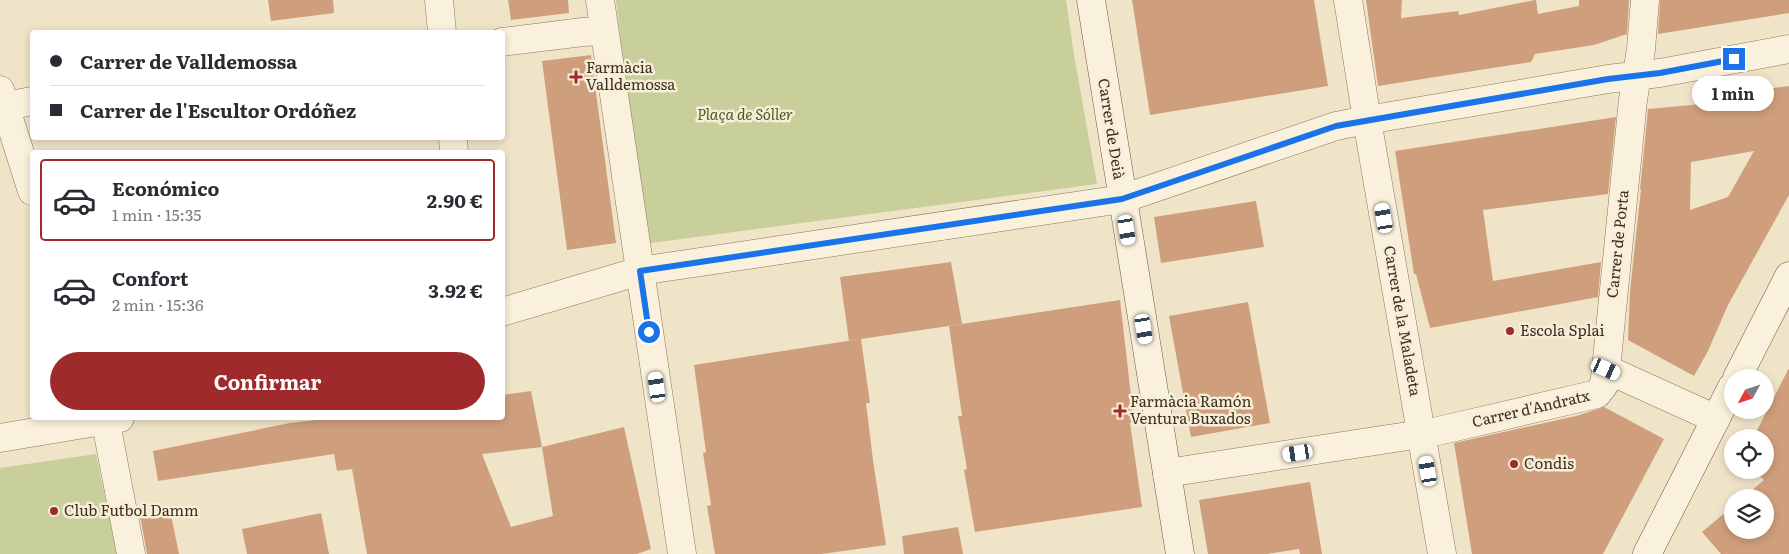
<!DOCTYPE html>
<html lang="es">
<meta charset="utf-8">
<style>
:root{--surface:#fff;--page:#f7f7f7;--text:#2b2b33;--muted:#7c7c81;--line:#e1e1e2;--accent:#9e2a2b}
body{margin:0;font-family:Literata,serif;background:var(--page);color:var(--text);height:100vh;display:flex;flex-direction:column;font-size:19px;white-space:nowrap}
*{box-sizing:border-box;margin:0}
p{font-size:16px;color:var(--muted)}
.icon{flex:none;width:28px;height:28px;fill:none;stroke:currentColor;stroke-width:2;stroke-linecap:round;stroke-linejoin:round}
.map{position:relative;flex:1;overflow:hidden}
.details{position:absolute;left:30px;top:150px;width:475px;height:270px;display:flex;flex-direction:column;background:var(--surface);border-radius:5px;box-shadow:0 2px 8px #0003}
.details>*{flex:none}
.top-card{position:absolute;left:30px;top:30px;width:475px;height:110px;border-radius:5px;box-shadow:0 2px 8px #0003;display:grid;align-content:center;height:110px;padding:0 20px;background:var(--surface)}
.needle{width:32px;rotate:230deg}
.tools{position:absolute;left:1724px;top:369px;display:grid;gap:10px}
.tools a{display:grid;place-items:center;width:50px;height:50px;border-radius:50%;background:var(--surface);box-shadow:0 2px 8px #0003;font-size:25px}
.end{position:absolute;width:22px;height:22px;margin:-11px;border:6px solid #1a73e8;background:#fff;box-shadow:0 0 0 2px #fff}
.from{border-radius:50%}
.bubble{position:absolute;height:35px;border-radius:18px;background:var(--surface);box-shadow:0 2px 8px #0003;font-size:16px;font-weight:700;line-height:35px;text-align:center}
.car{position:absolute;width:15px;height:30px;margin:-15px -8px;border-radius:6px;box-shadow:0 0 4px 1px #0007;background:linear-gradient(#fff 24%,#345 0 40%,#fff 0 76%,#345 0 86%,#fff 0)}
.top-card b{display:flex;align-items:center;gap:18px;height:48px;font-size:19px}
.top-card b+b{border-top:1px solid var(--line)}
.top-card i{width:12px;height:12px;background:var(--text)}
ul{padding:9px 0 0;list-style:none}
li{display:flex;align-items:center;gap:15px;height:82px;margin:0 10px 8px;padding:0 10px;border:2px solid transparent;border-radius:5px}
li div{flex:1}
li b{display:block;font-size:19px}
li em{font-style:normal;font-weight:700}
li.on{border-color:var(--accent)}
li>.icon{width:45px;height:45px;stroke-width:1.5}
.button{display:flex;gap:10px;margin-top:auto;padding:10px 20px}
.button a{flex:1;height:58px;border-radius:30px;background:var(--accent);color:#fff;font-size:20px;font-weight:700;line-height:58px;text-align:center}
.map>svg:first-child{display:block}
.green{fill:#c9cf9b}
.building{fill:#cf9f7d;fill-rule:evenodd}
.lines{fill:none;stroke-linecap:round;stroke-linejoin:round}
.street-casing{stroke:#8d765c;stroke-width:29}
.secondary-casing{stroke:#6f573f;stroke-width:29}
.street{stroke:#faf1dc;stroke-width:28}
.secondary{stroke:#faf1dc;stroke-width:28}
.route{stroke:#1a73e8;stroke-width:6}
.poi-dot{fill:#9e2a2b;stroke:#f7eed8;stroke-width:2}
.labels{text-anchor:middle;stroke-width:5;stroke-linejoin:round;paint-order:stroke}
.poi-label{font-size:15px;fill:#3d2e20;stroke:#f7eed8;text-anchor:start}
.park-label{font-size:15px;font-style:italic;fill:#4d5a26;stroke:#f7eed8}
.street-label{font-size:15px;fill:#3d2e20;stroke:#f7eed8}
</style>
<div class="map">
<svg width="1789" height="554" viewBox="0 0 1789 554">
<rect width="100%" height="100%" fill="#f0e4c8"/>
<g class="green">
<polygon points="616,0 1066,0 1074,55 1097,184 644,244"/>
<polygon points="96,454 117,554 0,554 0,468"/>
</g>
<g class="building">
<polygon points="268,0 333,0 334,13 271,21"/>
<polygon points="508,0 568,0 569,13 511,20"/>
<polygon points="1132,0 1314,0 1328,86 1150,115"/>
<polygon points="1366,0 1402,0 1401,18 1458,11 1459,15 1535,0 1536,0 1538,14 1579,6 1579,0 1629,0 1627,34 1594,45 1535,54 1531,62 1378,86"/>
<polygon points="1660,0 1789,0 1789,13 1658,34"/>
<polygon points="591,55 616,243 567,250 542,61"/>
<path d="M1789 86V195L1728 305 1708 351 1694 376 1628 340 1630 291 1641 189H1640L1648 109 1692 105 1766 89ZM1754 151 1728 197 1690 210 1691 162Z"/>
<polygon points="1616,117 1608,194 1483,210 1493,281 1601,262 1598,297 1430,328 1416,274 1414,274 1395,151"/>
<polygon points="1256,201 1264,247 1161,263 1154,217"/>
<polygon points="951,262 962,324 861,339 870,403 866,403 873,460 886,545 822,554 715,554 707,506 711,505 703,453 706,452 694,365 860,339 849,341 840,277"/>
<polygon points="1120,300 1134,422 1130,423 1142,507 975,532 964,470 967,469 958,416 962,416 949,326"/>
<polygon points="1248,302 1270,423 1191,437 1169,316"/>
<polygon points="1789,368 1789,554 1721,554 1702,532 1732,507 1732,530 1765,530 1765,498 1743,498 1764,480 1754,470 1765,470 1765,438 1753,438"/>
<path d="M531 391 542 447 624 427 651 549 637 554H367L352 469 337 471 334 454 158 481 153 451 290 423 333 418H502V395ZM542 447 553 516 511 527 482 454Z"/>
<polygon points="1604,407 1664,439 1603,554 1472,554 1454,443 1576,416"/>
<polygon points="1310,482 1322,554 1300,554 1299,549 1267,554 1208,554 1199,500"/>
<polygon points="170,510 179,554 147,554 140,516"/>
<polygon points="321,513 329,554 247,554 242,529"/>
<polygon points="958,527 963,554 904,554 902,536"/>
</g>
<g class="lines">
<defs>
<g id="street">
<polyline points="439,0 442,32"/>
<polyline points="600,0 682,554"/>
<polyline points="1348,0 1367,120 1442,554"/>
<polyline points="1645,0 1641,49 1633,100 1606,369 1716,419"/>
<polyline points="502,42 583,32 604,31"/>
<polyline points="0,90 32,191"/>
<polyline points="6,106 32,101"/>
<polyline points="453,138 454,152"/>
<polyline points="502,312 640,271 1122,199 1336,126 1367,120 1608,79 1660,73 1789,49"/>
<polyline points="105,418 131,554"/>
<polyline points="1438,431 1597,394 1604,385 1606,369"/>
<polyline points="0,438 120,418"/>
<polyline points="1167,473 1421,434"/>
</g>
<g id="secondary">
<polyline points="1091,0 1180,554"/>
<polyline points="1737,378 1789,276"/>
<polyline points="1647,554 1732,387"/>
</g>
</defs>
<use href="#street" class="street-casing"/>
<use href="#secondary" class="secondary-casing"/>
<use href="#street" class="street"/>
<use href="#secondary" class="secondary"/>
</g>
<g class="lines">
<polyline class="route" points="649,332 640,271 1122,199 1336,126 1608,79 1660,73 1734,59"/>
</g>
<g class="poi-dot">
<path d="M573.5 69.5h5v5h5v5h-5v5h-5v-5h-5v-5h5z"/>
<circle cx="1510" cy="331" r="5"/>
<path d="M1117.5 403.5h5v5h5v5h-5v5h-5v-5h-5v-5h5z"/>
<circle cx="1514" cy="464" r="5"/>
<circle cx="54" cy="511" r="5"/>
</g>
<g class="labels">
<g class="poi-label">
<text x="586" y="73">Farmàcia<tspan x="586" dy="17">Valldemossa</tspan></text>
<text x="1520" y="336">Escola Splai</text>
<text x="1130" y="407">Farmàcia Ramón<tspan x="1130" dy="17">Ventura Buxados</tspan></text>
<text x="1524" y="469">Condis</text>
<text x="64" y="516">Club Futbol Damm</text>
</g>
<g class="park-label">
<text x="745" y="120">Plaça de Sóller</text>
</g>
<g class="street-label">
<text transform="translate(1111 129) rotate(81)" y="5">Carrer de Deià</text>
<text transform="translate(1618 244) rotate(-84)" y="5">Carrer de Porta</text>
<text transform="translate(1402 321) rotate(80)" y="5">Carrer de la Maladeta</text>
<text transform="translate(1531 409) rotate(-13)" y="5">Carrer d'Andratx</text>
</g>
</g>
</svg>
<div class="tools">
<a><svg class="needle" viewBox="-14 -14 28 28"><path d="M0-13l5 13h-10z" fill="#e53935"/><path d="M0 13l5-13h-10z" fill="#7c7c81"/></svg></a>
<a><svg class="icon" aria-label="locate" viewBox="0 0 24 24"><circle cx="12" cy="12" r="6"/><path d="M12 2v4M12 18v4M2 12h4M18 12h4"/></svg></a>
<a><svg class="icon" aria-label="layers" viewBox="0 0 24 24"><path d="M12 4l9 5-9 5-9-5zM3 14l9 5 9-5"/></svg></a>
</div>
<i class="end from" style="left:649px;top:332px"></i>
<i class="end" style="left:1734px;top:59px"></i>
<div class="bubble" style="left:1692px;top:76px;width:82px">1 min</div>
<i class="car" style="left:1384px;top:218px;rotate:350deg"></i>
<i class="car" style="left:1127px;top:230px;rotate:171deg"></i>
<i class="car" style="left:1144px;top:329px;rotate:171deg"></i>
<i class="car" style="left:1606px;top:369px;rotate:114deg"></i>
<i class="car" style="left:657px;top:387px;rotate:352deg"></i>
<i class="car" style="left:1298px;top:453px;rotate:261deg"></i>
<i class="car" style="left:1428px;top:471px;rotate:350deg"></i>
<div class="top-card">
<b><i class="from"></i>Carrer de Valldemossa</b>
<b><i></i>Carrer de l'Escultor Ordóñez</b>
</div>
<section class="details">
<ul>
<li class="on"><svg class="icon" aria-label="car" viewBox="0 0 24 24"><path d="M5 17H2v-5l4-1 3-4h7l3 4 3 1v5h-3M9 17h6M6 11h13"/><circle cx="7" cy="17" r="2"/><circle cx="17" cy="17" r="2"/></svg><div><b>Económico</b><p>1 min · 15:35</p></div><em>2.90 €</em></li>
<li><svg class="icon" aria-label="car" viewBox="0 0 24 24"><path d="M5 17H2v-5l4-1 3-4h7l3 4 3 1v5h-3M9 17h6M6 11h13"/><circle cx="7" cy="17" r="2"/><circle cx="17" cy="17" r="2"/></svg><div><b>Confort</b><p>2 min · 15:36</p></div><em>3.92 €</em></li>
</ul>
<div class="button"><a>Confirmar</a></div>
</section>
</div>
